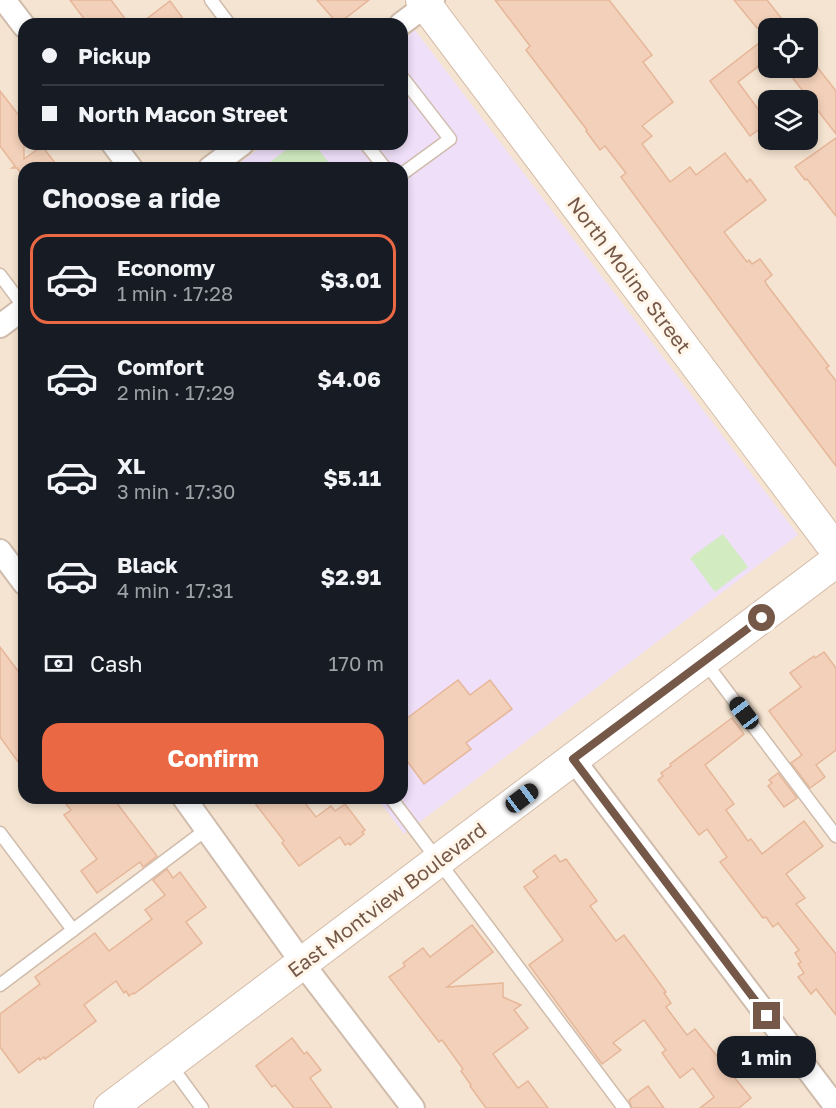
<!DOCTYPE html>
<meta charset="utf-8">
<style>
:root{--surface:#171b24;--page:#242831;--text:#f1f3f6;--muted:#9ea1a6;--line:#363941;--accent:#eb6844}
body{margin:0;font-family:"Golos Text",sans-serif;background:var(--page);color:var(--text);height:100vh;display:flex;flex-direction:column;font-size:22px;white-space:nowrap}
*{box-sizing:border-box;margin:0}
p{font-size:20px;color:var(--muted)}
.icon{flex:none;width:33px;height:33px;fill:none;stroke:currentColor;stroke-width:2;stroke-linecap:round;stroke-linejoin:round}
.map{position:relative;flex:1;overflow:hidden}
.sheet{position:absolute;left:18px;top:162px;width:390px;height:642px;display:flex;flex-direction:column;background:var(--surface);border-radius:18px;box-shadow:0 3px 9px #0003}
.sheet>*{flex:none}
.hud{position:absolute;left:18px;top:18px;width:390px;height:132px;border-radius:18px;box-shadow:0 3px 9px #0003;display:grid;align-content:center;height:132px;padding:0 24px;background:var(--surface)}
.tools{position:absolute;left:758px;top:18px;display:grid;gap:12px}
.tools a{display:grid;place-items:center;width:60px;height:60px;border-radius:12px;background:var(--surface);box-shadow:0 3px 9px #0003;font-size:30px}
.end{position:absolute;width:27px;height:27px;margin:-14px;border:8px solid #755848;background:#fff;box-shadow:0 0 0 3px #fff}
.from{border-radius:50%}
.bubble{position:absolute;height:42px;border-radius:18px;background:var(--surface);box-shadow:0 3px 9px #0003;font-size:20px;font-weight:700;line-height:42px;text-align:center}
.car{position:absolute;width:18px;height:36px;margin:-18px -9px;border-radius:8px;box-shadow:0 0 4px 2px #0007;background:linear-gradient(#222 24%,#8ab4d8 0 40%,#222 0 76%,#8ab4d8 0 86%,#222 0)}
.hud b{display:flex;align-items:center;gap:21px;height:57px;font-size:22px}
.hud b+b{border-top:2px solid var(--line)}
.hud i{width:15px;height:15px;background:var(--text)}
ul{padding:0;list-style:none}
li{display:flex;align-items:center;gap:18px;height:90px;margin:0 12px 9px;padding:0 12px;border:3px solid transparent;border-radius:18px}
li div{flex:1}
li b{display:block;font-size:22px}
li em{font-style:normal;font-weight:700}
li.active{border-color:var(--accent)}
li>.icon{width:54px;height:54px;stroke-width:1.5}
h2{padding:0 24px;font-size:27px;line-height:72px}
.pay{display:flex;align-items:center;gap:15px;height:66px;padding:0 24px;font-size:22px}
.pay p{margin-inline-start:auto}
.button{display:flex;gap:12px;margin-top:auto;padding:12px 24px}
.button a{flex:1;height:69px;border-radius:18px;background:var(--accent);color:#fff;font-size:24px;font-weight:700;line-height:69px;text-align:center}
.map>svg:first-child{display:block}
.residential{fill:#f5e4d1;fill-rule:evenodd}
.education{fill:#efdff9}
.green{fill:#d2ebc1}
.building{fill:#f3d0b9;stroke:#e6b699;stroke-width:1.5}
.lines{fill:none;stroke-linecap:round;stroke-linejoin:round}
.lane-casing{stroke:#d0bcac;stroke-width:15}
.street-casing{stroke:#d0bcac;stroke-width:26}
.secondary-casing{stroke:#d4bca9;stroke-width:34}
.lane{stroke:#fff;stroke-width:12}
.street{stroke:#fff;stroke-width:22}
.secondary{stroke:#fff;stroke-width:32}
.route{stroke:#755848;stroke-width:8}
.labels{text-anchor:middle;stroke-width:6;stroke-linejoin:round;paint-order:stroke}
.street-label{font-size:20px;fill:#755848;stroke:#fff6e9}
</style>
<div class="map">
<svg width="836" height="1108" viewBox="0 0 836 1108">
<rect width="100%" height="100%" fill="#fdf2e3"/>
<path class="residential" d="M0 0H836V1108H0ZM24 24H402V144H24ZM768 28H807V68H768ZM768 100H807V140H768ZM24 168H402V798H24Z"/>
<polygon class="education" points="415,30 798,535 404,834 377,798 402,798 402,168 233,168 265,144 402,144 402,40"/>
<g class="green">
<polygon points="294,144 314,144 333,168 262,168"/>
<polygon points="723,534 748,567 715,592 690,558"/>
</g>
<g class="building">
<polygon points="70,0 111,0 129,24 88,24"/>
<polygon points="317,0 369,0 338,24"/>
<polygon points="495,0 609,0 652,55 643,62 673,102 642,126 652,136 642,144 670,182 690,167 696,175 725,153 747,182 750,179 766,200 724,232 747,262 749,260 752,264 760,259 772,275 765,281 767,285 829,366 826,368 836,381 836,466 759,364 621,177 626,173 605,146 600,150 586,131 587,130 526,50 530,46"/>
<polygon points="734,0 767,0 789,28 757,28"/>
<polygon points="170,1 182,17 173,24 140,24"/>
<polygon points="768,36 768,59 738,82 758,109 768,101 768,123 750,136 710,81"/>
<polygon points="785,68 818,68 836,91 836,134"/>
<polygon points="0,91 24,122 24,159 42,146 59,168 24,168 24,178 17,168 12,168 15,166 0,146"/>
<polygon points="836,138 836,216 807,179 805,180 795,167"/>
<polygon points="0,647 24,679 24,770 0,737"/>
<polygon points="824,652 836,668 836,750 816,765 825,777 810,788 791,763 802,755 769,711 801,687 790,673 814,656 815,658"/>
<polygon points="458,680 470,695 490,680 512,709 466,743 471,749 424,784 402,754 402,722"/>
<polygon points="732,718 744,734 705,765 734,804 726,810 748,841 751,839 762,854 804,821 823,846 786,874 805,898 796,904 836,954 836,1015 816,989 811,994 798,977 804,973 798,964 801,962 795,953 799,950 778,923 773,927 766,917 763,918 720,862 727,857 707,829 699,835 658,780 663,776 661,773 671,766 670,764"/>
<polygon points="778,773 797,798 784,807 768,786 772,783 769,780"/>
<polygon points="61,798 113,798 157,856 143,867 140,862 97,893 81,871 97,859 64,815 71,810"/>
<polygon points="251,798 301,798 316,817 331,806 335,811 345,804 365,830 362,832 364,834 350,845 349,843 345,845 340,837 299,866 282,843 284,841"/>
<polygon points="555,855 560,862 566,859 597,901 590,906 616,941 624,935 650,970 666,992 664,993 671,1003 666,1007 687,1035 695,1029 751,1098 739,1108 700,1108 714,1097 693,1068 680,1078 662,1053 666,1050 644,1020 613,1043 621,1050 602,1064 529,965 563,940 524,887 538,877 533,871"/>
<polygon points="167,869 173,878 180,872 206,907 186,922 202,943 134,994 133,993 129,996 126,991 124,993 116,981 84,1005 96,1021 45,1059 44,1057 40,1060 39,1058 19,1073 0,1047 0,1014 40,984 35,977 95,933 109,951 152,919 145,910 165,895 153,880"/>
<polygon points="472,925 493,952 447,987 503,983 503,997 521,1005 514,1010 528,1028 493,1054 518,1088 528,1081 548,1108 486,1108 470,1086 471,1085 461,1071 463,1069 442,1040 439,1042 389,977 405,966 403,963 423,948 430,957"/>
<polygon points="292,1038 304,1054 307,1052 321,1070 310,1078 332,1108 294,1108 275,1085 272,1087 256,1066"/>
<polygon points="648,1086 664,1108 632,1108 629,1100"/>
</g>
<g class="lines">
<defs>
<g id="lane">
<polyline points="211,0 229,24"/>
<polyline points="402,77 450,139 402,174"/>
<polyline points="366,144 385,168"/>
<polyline points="0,275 24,307"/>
<polyline points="705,662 836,836"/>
<polyline points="391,798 624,1108"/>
<polyline points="0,833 73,930"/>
<polyline points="0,985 207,829"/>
<polyline points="169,1063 202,1108"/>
</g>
<g id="street">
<polyline points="4,0 24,26"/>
<polyline points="401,24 433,0"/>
<polyline points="113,144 131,168"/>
<polyline points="210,168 242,144"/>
<polyline points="0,326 24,308"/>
<polyline points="0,551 24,583"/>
<polyline points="573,759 836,1107"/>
<polyline points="184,798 303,964 413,1108"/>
</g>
<g id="secondary">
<polyline points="422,0 836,550"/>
<polyline points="110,1108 836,561"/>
</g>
</defs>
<use href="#lane" class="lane-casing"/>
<use href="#street" class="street-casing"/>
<use href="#secondary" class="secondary-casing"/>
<use href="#lane" class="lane"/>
<use href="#street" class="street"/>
<use href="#secondary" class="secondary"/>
</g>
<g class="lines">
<polyline class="route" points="762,618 573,759 767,1016"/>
</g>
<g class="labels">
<g class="street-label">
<text transform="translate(629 275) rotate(53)" y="7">North Moline Street</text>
<text transform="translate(387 900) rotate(-37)" y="7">East Montview Boulevard</text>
</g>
</g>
</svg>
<div class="tools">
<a><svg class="icon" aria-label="locate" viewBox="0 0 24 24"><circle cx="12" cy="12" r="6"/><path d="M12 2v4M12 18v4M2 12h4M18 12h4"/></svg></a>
<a><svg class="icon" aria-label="layers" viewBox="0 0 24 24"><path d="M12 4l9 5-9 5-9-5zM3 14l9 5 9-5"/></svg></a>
</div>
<i class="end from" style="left:762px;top:618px"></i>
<i class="end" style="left:767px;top:1016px"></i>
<div class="bubble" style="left:717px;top:1036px;width:99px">1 min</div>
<i class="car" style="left:744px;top:713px;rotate:323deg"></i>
<i class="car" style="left:522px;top:798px;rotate:53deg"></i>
<div class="hud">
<b><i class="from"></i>Pickup</b>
<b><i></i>North Macon Street</b>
</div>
<section class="sheet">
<h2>Choose a ride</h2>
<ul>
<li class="active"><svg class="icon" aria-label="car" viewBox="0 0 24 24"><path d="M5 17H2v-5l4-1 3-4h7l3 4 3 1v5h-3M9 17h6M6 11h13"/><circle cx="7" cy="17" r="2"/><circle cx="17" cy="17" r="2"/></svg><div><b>Economy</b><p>1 min · 17:28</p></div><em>$3.01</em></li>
<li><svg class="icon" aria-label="car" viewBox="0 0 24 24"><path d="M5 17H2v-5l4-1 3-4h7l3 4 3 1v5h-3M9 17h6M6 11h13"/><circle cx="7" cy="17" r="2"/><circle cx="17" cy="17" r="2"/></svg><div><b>Comfort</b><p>2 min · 17:29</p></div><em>$4.06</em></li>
<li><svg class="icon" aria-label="car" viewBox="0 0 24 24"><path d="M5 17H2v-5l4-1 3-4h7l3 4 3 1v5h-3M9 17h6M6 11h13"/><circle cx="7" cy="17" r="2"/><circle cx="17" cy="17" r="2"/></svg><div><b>XL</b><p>3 min · 17:30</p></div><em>$5.11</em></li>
<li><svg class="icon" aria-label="car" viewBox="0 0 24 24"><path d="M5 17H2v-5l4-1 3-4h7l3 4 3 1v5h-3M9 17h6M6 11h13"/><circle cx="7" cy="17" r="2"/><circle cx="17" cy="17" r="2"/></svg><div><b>Black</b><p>4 min · 17:31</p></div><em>$2.91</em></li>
</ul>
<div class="pay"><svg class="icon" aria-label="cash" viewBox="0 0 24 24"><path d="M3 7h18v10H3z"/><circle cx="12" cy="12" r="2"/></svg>Cash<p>170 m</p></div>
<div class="button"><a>Confirm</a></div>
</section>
</div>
